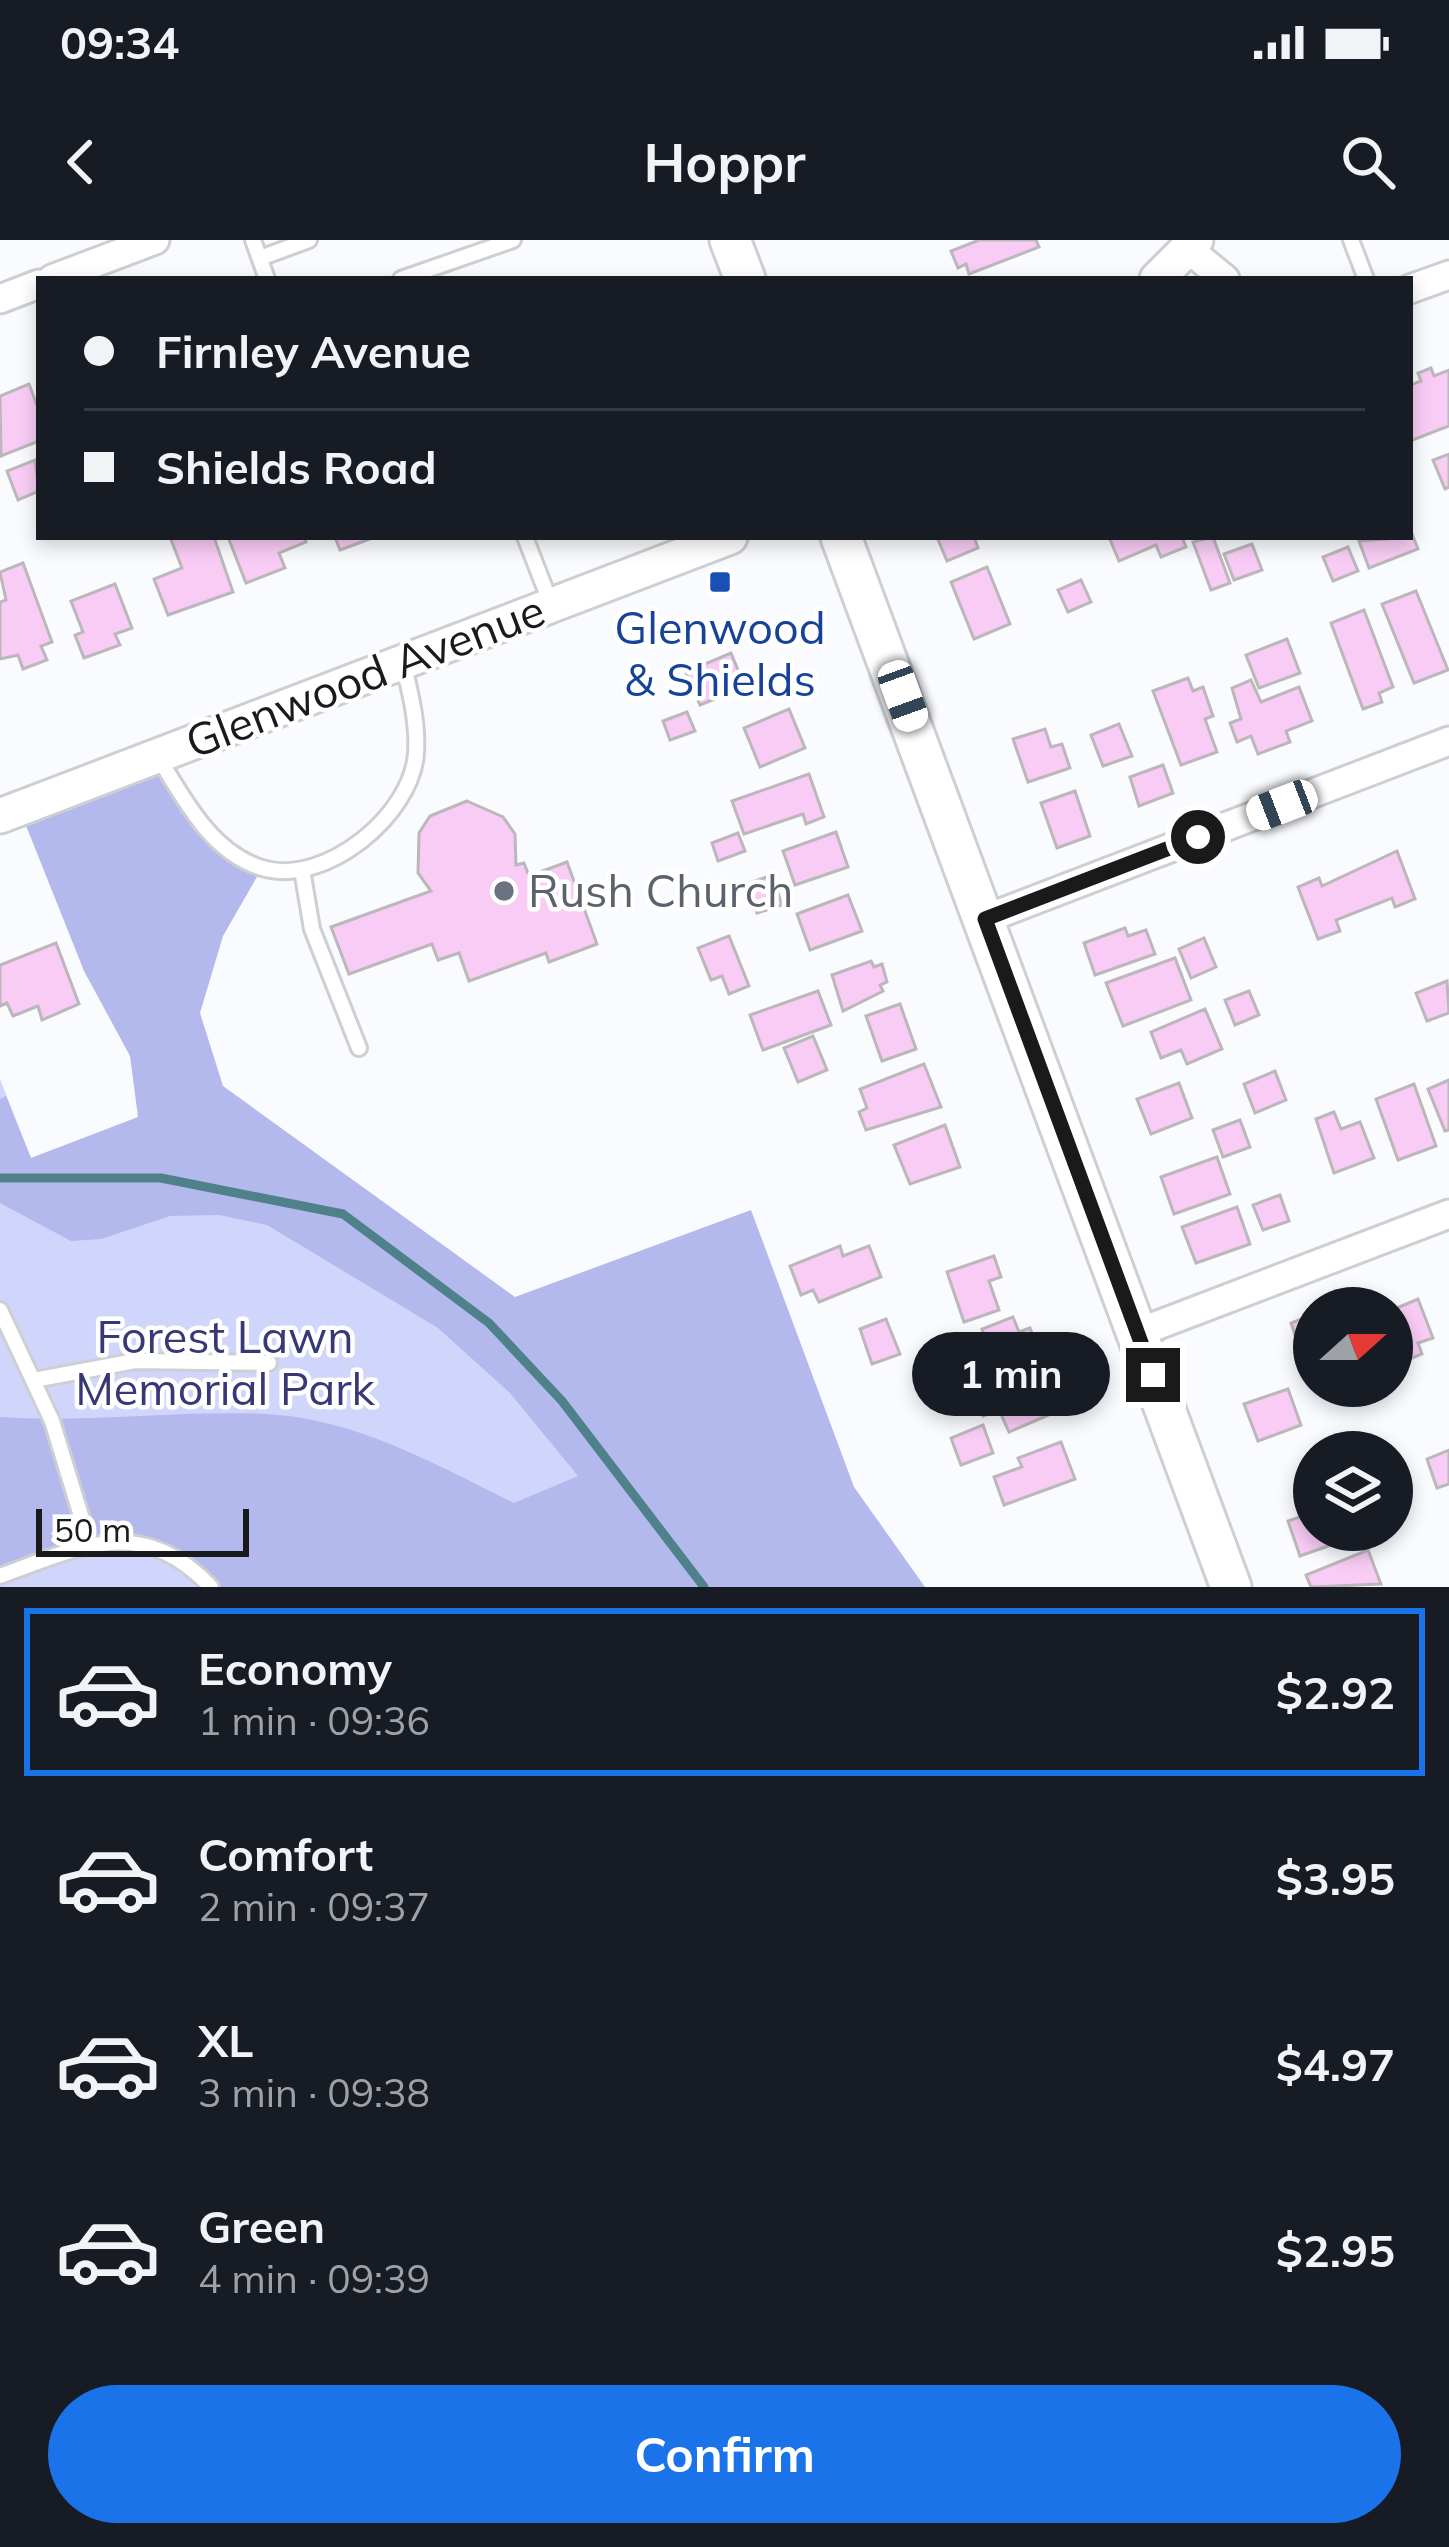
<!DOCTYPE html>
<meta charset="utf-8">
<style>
:root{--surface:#171b24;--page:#20242c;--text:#f1f3f6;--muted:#9ea1a6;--line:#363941;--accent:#1a73e8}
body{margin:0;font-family:Mulish,sans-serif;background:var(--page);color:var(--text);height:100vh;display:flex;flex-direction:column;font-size:45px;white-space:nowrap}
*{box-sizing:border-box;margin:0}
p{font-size:39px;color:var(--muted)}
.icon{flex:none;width:66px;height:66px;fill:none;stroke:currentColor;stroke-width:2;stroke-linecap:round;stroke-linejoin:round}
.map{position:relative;height:1347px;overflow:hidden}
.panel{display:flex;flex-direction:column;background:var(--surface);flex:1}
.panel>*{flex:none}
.banner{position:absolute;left:36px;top:36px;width:1377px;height:264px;border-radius:0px;box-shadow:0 6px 18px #0003;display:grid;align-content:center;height:264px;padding:0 48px;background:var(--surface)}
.needle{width:78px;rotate:69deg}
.controls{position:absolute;left:1293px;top:1047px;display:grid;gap:24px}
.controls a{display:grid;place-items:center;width:120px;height:120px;border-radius:50%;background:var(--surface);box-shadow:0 6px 18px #0003;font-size:60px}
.scale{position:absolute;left:36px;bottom:30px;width:213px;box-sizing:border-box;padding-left:12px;border:6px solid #191a1b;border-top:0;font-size:33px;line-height:42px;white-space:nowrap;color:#191a1b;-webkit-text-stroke:9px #fff;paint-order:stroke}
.end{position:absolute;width:54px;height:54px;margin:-27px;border:15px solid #191a1b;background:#fff;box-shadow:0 0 0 6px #fff}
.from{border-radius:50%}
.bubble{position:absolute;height:84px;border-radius:42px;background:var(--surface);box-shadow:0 6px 18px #0003;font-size:39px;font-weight:700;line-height:84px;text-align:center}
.car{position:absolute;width:36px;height:72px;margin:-36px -18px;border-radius:15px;box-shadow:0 0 9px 3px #0007;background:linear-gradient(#fff 24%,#345 0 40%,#fff 0 76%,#345 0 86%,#fff 0)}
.banner b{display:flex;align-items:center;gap:42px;height:114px;font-size:45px}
.banner b+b{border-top:3px solid var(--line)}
.banner i{width:30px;height:30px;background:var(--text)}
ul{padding:21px 0 0;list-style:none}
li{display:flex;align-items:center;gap:36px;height:168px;margin:0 24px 18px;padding:0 24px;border:6px solid transparent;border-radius:0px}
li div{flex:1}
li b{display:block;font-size:45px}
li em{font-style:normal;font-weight:700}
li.active{border-color:var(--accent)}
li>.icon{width:108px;height:108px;stroke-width:1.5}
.cta{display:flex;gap:24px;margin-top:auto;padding:24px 48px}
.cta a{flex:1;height:138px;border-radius:72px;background:var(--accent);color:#fff;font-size:48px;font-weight:700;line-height:138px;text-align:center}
.status{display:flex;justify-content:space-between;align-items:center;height:84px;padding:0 60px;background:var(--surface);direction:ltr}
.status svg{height:33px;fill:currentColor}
header{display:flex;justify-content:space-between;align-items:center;height:156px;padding:0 48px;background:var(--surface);font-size:54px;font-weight:700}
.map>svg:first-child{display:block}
.green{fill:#d0d5fc}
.forest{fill:#b3b9ed}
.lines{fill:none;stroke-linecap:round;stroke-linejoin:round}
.stream{stroke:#4f818a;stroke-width:9}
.building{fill:#f9ccf5;stroke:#bbb7ba;stroke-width:3}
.service-casing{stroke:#cecfd3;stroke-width:20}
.minor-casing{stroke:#cecfd3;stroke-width:33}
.tertiary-casing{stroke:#cecfd3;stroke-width:39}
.secondary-casing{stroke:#cecfd3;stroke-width:45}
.service{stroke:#fff;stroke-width:14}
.minor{stroke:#fff;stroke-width:27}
.tertiary{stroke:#fff;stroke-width:33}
.secondary{stroke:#fff;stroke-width:39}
.route{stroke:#191a1b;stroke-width:15}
.transit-dot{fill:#1a4fb4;stroke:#fff;stroke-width:4.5}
.worship-dot{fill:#6b7280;stroke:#fff;stroke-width:4.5}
.labels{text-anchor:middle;stroke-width:9;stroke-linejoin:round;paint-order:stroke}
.transit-label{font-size:45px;fill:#164399;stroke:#fff}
.street-label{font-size:45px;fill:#191a1b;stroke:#fff}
.worship-label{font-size:45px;fill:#5b616d;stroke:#fff;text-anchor:start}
.park-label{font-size:45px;fill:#373876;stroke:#fff}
</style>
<div class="status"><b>09:34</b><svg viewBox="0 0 49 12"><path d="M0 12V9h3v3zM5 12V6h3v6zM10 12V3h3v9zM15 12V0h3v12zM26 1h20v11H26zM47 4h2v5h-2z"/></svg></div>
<header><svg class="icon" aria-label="back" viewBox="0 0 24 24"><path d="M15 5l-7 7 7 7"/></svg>Hoppr<svg class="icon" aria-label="search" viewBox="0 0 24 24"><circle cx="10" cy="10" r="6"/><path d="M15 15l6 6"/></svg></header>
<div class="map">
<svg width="1449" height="1347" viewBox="0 0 1449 1347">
<rect width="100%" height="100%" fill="#fafbfe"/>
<polygon class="green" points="0,839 31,918 223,846 610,1223 402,1311 457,1347 0,1347"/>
<path class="forest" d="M157 515 198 582 262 628 223 696 200 773 223 846 515 1057 751 970 854 1247 925 1347H211C127 1280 91 1305 0 1336V1177C89 1183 177 1170 266 1174 354 1178 437 1225 514 1263L578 1236 510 1153 438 1088 267 985 219 975 170 976 101 999 71 1001 0 963V859L6 856 31 918 138 877 130 816 84 731 19 568Z"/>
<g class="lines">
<polyline class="stream" points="0,938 161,938 343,974 489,1083 562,1161 704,1347"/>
</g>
<g class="building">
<polygon points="979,0 1036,0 1039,7 969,34 966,24 958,28 951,11"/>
<polygon points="1431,128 1434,136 1449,130 1449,186 1410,201 1410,145 1421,141 1418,133"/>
<polygon points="29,144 39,171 39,201 1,216 0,156"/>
<polygon points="1449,214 1449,247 1445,249 1433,220"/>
<polygon points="35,220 39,251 18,260 7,231"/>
<polygon points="1410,289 1418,309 1369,328 1359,301 1410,297"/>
<polygon points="170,297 214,297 233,352 168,375 154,339 182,328"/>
<polygon points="228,297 304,297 306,302 279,313 285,328 246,343"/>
<polygon points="335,297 375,297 340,310"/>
<polygon points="937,297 974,297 978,308 947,321"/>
<polygon points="1109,297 1182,297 1186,307 1161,317 1156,305 1119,321"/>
<polygon points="1213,297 1230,343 1211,350 1193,302"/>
<polygon points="1252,304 1262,330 1234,340 1224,314"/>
<polygon points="1348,307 1358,331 1333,341 1323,317"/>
<polygon points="23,323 52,402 41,406 47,420 23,429 18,415 0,419 0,362 6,360 0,332"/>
<polygon points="987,327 1010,384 974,399 951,342"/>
<polygon points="1081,340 1091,362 1068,372 1058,350"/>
<polygon points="115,344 132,388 115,394 120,405 84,418 75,395 83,392 71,361"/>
<polygon points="1416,351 1448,430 1414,443 1382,364"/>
<polygon points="1364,370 1393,447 1379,453 1382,462 1363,469 1331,383"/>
<polygon points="1287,399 1300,433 1259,448 1246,415"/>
<polygon points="731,413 740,435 730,439 735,451 700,465 686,432"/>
<polygon points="1188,438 1193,451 1203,447 1213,476 1205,479 1217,512 1181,525 1153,451"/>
<polygon points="1251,440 1261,462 1299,447 1312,481 1286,491 1290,502 1258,514 1251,496 1237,502 1230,483 1241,479 1232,448"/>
<polygon points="789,469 805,508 760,527 744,488"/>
<polygon points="687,472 695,491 670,500 663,481"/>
<polygon points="1119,484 1132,516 1103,526 1091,495"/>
<polygon points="1045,489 1051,507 1062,504 1070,528 1028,542 1013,499"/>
<polygon points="1163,525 1173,553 1139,566 1130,537"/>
<polygon points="809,534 824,577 806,584 803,574 744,594 732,561"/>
<polygon points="1075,551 1090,596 1057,608 1041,563"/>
<polygon points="467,561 503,577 515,594 516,625 524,623 529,636 567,622 597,704 549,722 546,713 469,741 459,713 438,720 432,704 349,734 331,687 431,651 418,633 419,593 430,576"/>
<polygon points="836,592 848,627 795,645 783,611"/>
<polygon points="738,593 745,611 718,621 712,603"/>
<polygon points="1397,611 1415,659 1395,667 1392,658 1336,680 1340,691 1318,699 1298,647 1319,638 1322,646"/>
<polygon points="772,635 782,665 757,673 747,644"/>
<polygon points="848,655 862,691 810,710 797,674"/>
<polygon points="1125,688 1128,696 1146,690 1155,714 1095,735 1084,703"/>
<polygon points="729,696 749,746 729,754 722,736 711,740 698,708"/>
<polygon points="1204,698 1216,727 1191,738 1179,709"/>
<polygon points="56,703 79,764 42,780 38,766 13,776 7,763 0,766 0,725"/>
<polygon points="1175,718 1191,760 1123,786 1106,743"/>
<polygon points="871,721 874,727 882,724 887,742 880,745 883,751 843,771 832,735"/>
<polygon points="1447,741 1449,773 1427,781 1416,753"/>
<polygon points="818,751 831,785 763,810 750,775"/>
<polygon points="1249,751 1259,775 1235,785 1225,760"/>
<polygon points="900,764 916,809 882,821 866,776"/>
<polygon points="1205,769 1222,809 1187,824 1181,810 1161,818 1151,792"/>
<polygon points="813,796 827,830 798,842 784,808"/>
<polygon points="924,824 941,867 866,890 859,872 867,868 860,849"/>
<polygon points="1275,831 1286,860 1255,873 1244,844"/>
<polygon points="1449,840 1449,890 1445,891 1428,849"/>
<polygon points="1179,843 1192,878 1151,894 1137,859"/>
<polygon points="1414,844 1436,906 1398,920 1376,859"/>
<polygon points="1334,872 1341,889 1360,882 1374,918 1334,933 1316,879"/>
<polygon points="1240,880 1250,907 1223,917 1213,890"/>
<polygon points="945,885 960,927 910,944 894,905"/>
<polygon points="1217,917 1230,954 1174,974 1161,937"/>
<polygon points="1280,955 1289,981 1263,990 1253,965"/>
<polygon points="1237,967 1250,1004 1196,1023 1182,987"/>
<polygon points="840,1006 843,1016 869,1006 881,1037 819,1062 813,1050 801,1055 790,1026"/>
<polygon points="994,1016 1001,1037 989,1041 999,1070 964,1082 947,1032"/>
<polygon points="1418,1059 1433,1098 1418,1103 1422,1114 1395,1125 1392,1070"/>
<polygon points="1314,1074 1314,1107 1301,1112 1291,1083"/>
<polygon points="1013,1077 1019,1092 1030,1088 1039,1113 996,1129 982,1089"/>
<polygon points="886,1079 900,1114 872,1124 860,1089"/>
<polygon points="964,1127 974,1155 949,1164 939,1136"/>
<polygon points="1035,1135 1051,1174 1009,1192 999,1170 983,1176 976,1160"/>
<polygon points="1288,1149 1301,1185 1258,1201 1244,1164"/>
<polygon points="983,1185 993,1213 961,1225 951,1198"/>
<polygon points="1061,1202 1075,1239 1004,1265 994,1237 1022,1227 1018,1218"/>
<polygon points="1449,1210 1449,1244 1437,1248 1427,1219"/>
<polygon points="1314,1272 1314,1290 1362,1294 1300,1316 1288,1281"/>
<polygon points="1368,1310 1381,1344 1311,1347 1306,1335"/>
</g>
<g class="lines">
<defs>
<g id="service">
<polyline points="253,0 267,39"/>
<polyline points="1351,0 1366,39"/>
<polyline points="260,18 309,0"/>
<polyline points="401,39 513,0"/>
<polyline points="525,297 551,364"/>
<path d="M157 515C183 557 210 612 262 628 325 647 412 575 416 513 418 482 410 452 403 422"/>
<polyline points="302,630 312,689 359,808"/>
<polyline points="0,1070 52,1181 89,1302"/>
<polyline points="34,1140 135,1121 269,1123"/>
<path d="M0 1336C81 1307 140 1273 211 1347"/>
</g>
<g id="minor">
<polyline points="1187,8 1225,39"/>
<polyline points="52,39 155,0"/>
<polyline points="1410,49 1449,35"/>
<polyline points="0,59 39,44"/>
<polyline points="985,679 1449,501"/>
<polyline points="1137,1093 1449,974"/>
</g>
<g id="tertiary">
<polyline points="1157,39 1196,0"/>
<polyline points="0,576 730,297"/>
</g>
<g id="secondary">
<polyline points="730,0 745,39"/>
<polyline points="841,297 1231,1347"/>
</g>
</defs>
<use href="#service" class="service-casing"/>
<use href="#minor" class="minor-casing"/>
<use href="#tertiary" class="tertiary-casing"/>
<use href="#secondary" class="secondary-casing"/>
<use href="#service" class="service"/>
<use href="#minor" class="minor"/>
<use href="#tertiary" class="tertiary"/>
<use href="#secondary" class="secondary"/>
</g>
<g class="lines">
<polyline class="route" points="1153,1135 985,679 1198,597"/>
</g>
<rect class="transit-dot" x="708" y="330" width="24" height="24" rx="6"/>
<circle class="worship-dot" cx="504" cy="651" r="12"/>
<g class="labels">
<g class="transit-label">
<text x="720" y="404">Glenwood<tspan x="720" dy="52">&amp; Shields</tspan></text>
</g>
<g class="street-label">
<text transform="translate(365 436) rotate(-21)" y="16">Glenwood Avenue</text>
</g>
<g class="worship-label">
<text x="528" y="667">Rush Church</text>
</g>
<g class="park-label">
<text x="225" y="1113">Forest Lawn<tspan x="225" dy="52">Memorial Park</tspan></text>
</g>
</g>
</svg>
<div class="controls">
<a><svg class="needle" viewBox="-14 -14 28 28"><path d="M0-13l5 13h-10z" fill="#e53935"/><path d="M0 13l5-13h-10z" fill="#9ea1a6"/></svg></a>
<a><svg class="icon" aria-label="layers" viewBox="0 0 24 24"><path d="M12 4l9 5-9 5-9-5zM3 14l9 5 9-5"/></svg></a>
</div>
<div class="scale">50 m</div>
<i class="end from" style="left:1198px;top:597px"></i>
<i class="end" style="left:1153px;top:1135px"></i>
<div class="bubble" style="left:912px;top:1092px;width:198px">1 min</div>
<i class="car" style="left:903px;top:456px;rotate:160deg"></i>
<i class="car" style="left:1282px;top:565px;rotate:249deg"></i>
<div class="banner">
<b><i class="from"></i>Firnley Avenue</b>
<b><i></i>Shields Road</b>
</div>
</div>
<section class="panel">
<ul>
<li class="active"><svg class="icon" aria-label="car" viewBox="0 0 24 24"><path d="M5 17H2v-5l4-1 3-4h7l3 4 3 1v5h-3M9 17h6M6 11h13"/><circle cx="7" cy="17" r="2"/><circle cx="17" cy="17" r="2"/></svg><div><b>Economy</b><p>1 min · 09:36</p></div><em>$2.92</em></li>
<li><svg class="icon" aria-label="car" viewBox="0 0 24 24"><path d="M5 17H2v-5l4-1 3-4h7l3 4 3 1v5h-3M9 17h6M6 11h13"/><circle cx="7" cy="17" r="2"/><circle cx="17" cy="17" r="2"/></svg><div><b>Comfort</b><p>2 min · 09:37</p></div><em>$3.95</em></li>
<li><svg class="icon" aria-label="car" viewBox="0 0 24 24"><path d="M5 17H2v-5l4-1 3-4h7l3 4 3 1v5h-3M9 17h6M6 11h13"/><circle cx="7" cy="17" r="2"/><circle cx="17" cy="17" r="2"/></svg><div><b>XL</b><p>3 min · 09:38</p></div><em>$4.97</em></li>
<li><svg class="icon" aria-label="car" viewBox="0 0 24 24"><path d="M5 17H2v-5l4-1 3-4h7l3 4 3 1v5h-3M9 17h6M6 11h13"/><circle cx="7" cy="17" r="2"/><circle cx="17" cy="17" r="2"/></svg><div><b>Green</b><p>4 min · 09:39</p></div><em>$2.95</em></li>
</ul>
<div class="cta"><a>Confirm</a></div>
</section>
